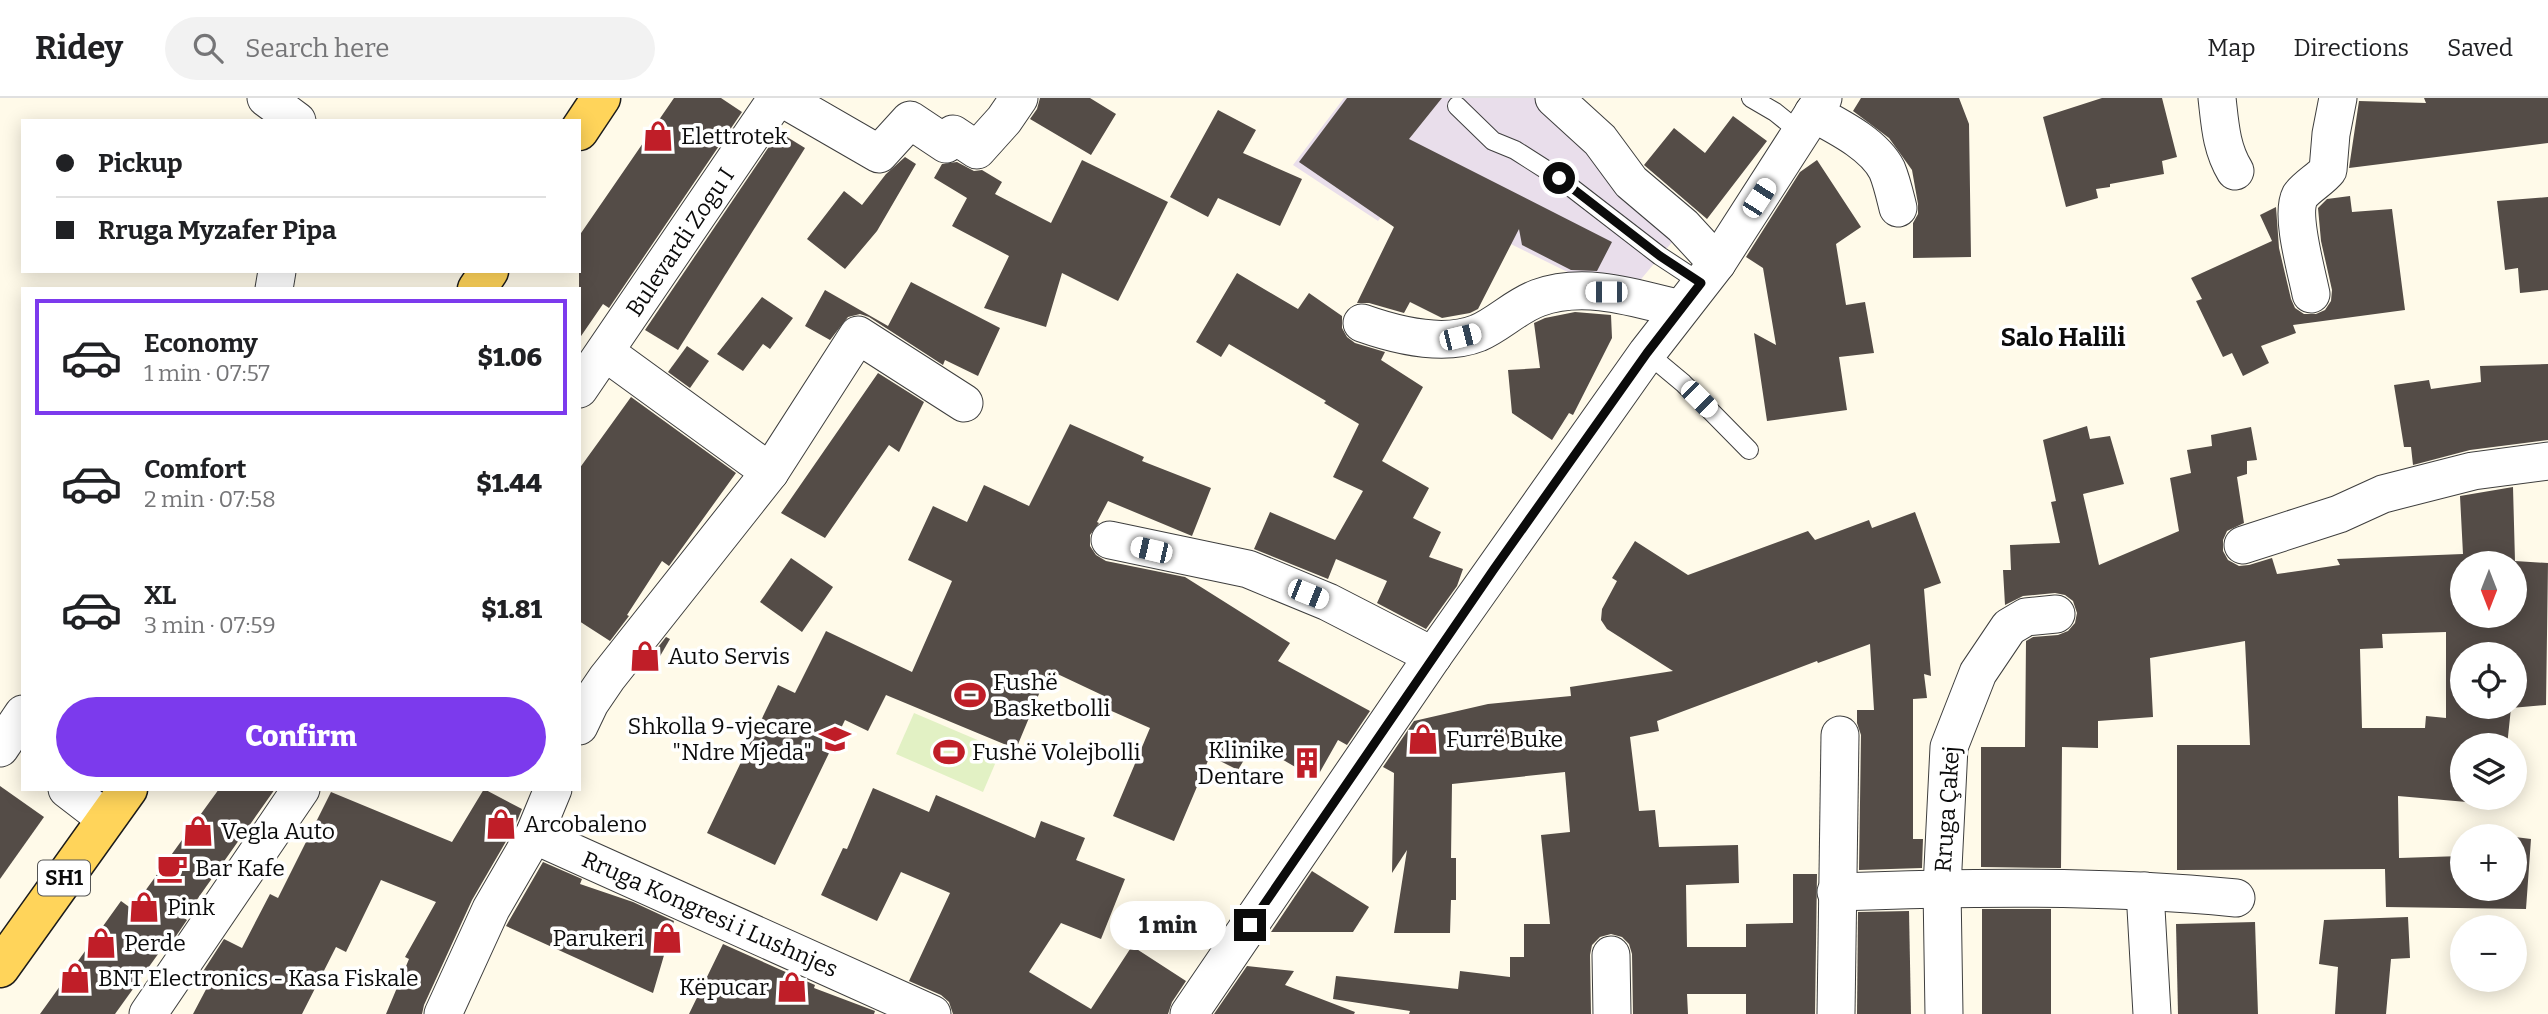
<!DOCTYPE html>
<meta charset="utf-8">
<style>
:root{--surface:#fff;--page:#f2f2f2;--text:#202124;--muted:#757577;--line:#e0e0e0;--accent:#7c3aed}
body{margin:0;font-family:Bitter,serif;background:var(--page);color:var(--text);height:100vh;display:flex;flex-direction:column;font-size:26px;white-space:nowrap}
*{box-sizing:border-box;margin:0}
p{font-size:23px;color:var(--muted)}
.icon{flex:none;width:38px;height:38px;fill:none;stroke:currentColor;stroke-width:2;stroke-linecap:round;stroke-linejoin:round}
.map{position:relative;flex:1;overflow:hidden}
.details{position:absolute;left:21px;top:189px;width:560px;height:504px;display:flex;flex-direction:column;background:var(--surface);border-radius:0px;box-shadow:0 4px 18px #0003}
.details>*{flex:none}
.banner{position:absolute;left:21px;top:21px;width:560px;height:154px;border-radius:0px;box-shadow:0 4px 18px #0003;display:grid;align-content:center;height:154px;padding:0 35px;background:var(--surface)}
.needle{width:46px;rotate:180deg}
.tools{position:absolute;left:2450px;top:453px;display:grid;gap:14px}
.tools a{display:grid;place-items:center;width:77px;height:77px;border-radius:50%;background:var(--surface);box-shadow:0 4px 18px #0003;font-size:35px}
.end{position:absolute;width:32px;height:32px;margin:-16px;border:9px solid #0b0b0b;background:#fff;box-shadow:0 0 0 4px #fff}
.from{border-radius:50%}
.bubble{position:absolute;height:49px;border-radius:24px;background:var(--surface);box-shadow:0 4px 18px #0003;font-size:23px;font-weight:800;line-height:49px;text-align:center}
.car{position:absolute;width:21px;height:42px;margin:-21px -10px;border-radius:9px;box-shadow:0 0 5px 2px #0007;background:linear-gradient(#fff 24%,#345 0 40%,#fff 0 76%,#345 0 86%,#fff 0)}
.banner b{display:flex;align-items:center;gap:24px;height:66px;font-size:26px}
.banner b+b{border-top:2px solid var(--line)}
.banner i{width:18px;height:18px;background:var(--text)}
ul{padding:12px 0 0;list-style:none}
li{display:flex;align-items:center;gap:21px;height:116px;margin:0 14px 10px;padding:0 21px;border:4px solid transparent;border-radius:0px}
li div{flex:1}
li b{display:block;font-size:26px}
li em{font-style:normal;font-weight:800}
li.current{border-color:var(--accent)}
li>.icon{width:63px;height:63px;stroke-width:1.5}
.action{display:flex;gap:14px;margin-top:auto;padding:14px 35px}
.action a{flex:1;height:80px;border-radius:42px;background:var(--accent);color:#fff;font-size:28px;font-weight:800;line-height:80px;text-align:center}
header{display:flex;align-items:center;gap:42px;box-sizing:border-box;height:98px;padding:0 35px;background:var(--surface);border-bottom:2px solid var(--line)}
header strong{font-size:33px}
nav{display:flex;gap:38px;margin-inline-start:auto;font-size:24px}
.search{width:490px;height:63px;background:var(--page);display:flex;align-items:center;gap:18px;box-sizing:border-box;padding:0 24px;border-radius:38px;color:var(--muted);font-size:26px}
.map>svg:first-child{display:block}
.industrial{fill:#e9deeb}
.pitch{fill:#e2f1c4}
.building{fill:#544c47;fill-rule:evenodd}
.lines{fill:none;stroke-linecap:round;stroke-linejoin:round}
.service-casing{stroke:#3e3e3e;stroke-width:20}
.minor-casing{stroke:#3e3e3e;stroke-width:39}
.primary-casing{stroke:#1c1c1c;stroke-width:41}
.service{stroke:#fff;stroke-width:18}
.minor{stroke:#fff;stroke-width:37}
.primary{stroke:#ffd45a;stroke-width:38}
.route{stroke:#0b0b0b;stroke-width:9}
.labels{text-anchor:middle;stroke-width:7;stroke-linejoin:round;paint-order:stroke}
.shield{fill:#fff;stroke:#545454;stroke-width:2}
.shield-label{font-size:21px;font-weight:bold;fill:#0b0b0b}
.poi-label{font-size:23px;fill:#0b0b0b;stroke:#fff;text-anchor:start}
.street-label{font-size:23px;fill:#0b0b0b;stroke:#fff}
.quarter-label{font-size:26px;font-weight:bold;fill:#0b0b0b;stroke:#fff}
</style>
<header>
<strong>Ridey</strong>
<div class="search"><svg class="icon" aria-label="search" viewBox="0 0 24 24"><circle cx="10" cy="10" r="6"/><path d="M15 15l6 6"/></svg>Search here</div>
<nav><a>Map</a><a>Directions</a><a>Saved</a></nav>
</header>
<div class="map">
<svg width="2548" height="916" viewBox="0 0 2548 916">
<rect width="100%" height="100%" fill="#fffae9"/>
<polygon class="industrial" points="1344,0 1541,0 1678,137 1632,192 1596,188 1401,92 1396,101 1378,123 1293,67"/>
<polygon class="pitch" points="914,615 1001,652 983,694 896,656"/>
<g class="building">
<polygon points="674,0 721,0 742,14 609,210 603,206 579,241 579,138"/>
<polygon points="1040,0 1090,0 1116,16 1091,57 1030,21 1037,11"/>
<polygon points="1347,0 1442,0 1409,41 1612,144 1597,173 1571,172 1522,147 1519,131 1478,211 1470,215 1442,220 1410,204 1404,215 1369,205 1357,205 1394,129 1299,64"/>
<polygon points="1861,0 1959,0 1969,26 1971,159 1913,160 1913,125 1918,116 1918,106 1912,72 1889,40 1853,13"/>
<polygon points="2102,0 2162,0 2177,59 2162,63 2164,76 2110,86 2110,89 2096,91 2098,100 2066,109 2043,19"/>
<polygon points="2424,0 2548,0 2548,45 2349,70 2359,3 2426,5"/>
<polygon points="1218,12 1256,32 1243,55 1302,81 1280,128 1218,100 1208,119 1170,99"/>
<polygon points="1733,18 1767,43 1707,121 1644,67 1674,30 1705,55"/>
<polygon points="779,34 805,50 678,252 645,232"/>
<polygon points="905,59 916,66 877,133 845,171 807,141 844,93 862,107 886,76"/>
<polygon points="1082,62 1168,104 1118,203 1062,175 1046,229 984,210 1009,158 952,128 967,100 934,80 942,66 957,64 974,73 982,72 1002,84 995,96 1051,125"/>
<polygon points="1817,62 1861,129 1836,146 1846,207 1865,204 1874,255 1839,259 1847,312 1767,323 1754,235 1776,247 1763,170 1746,159 1800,74"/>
<polygon points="2350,98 2352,114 2392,111 2405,212 2293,227 2296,235 2261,248 2269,265 2243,278 2232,255 2223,259 2196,203 2202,201 2191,180 2272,143 2260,117 2276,109 2279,150 2291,201 2295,210 2304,216 2316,216 2325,212 2331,203 2332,192 2321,143 2318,110 2327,101"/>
<polygon points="2548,99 2548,192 2520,195 2518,170 2505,172 2497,103"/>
<polygon points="1237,175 1298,211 1309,195 1342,218 1342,230 1347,239 1355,245 1385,254 1381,262 1423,289 1382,363 1429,390 1413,420 1441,434 1429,459 1463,471 1457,488 1426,531 1377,505 1387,483 1336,461 1328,481 1254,451 1270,414 1335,442 1363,393 1333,379 1359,326 1324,305 1326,303 1229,246 1221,259 1196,244"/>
<polygon points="911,184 1000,230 978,278 945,262 943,267 869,219 860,216 848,219 830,242 805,228 825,192 888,228"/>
<polygon points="762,199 793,220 770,251 763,246 743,273 717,256"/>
<polygon points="1575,214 1611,217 1612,240 1573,317 1569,315 1552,342 1512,315 1508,272 1540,270 1534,225 1545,220"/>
<polygon points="687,248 709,263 690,290 668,274"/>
<polygon points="2548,266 2548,342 2470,352 2413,367 2411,349 2404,349 2394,287 2429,282 2431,291 2481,284 2480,268"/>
<polygon points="878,275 924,304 899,354 889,347 825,440 781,415"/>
<polygon points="631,299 736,375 669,468 662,463 627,517 629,518 610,543 579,523 579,371"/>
<polygon points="1070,326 1144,359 1142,363 1211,390 1192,438 1108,403 1097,424 1099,425 1090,437 1090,448 1096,457 1106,463 1185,479 1290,545 1278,563 1370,613 1347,647 1338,642 1316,681 1254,645 1238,672 1210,658 1174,743 1113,718 1150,630 1098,607 1102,597 1049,572 1016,651 886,597 868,633 845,622 775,767 707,735 778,587 795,595 826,533 912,574 952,483 908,462 933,408 967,424 984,387 1029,408"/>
<path d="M2087 328 2090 341 2110 338 2124 386 2083 396 2099 467 2179 433 2170 380 2191 375 2187 352 2212 348 2211 337 2251 329 2257 362 2247 363V376L2237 379 2244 425 2227 433 2223 442V453L2228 462 2239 468 2249 467 2272 460 2277 476 2340 467 2337 461 2463 456 2460 398 2513 389 2515 463 2548 465 2546 607 2511 610 2507 648H2462V700H2502L2501 707 2398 698 2399 760 2462 758V791H2515V739L2531 741 2526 811 2386 809 2385 771 2177 772V647H2250L2245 543 2150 560 2153 619 2098 623V650L2062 649 2061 770 1981 769V649H2025L2026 543 2033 539 2058 537 2068 533 2075 525 2077 515 2073 503 2065 497 2055 495 2023 498 2005 507 2003 472H2011L2010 447 2060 445 2051 404 2056 403 2043 342ZM2462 466H2515V518H2462ZM2446 534V620L2426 618 2425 630H2362L2360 551 2383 550 2382 536ZM2462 556H2515V609H2462Z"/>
<polygon points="1915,414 1941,485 1924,491 1931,578 1924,576 1927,600 1913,601 1913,741 1923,741 1922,770 1859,772 1861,637 1857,625 1857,612 1874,612 1870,546 1818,565 1817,563 1657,623 1659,633 1630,639 1639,713 1655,712 1659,749 1738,747 1739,785 1686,787 1687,849 1746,849 1746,826 1793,825 1793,776 1817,776 1815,916 1746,916 1746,896 1687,896 1688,916 1633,916 1632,856 1629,846 1622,839 1611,836 1600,839 1592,847 1590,857 1591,916 1409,916 1410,913 1333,901 1336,878 1458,891 1460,873 1510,879 1510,859 1524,859 1524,826 1550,826 1541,737 1570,734 1565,674 1452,686 1451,760 1456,760 1456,802 1451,802 1450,835 1394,835 1407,752 1392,775 1394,675 1383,669 1414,623 1488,606 1571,598 1570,589 1673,573 1607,531 1601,522 1602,511 1617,483 1612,480 1635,443 1688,477 1808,433 1815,442 1869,422 1872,430"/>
<polygon points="791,460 833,489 802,534 760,504"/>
<polygon points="666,539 670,541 652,572 645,566"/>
<polygon points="0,688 44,719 0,781"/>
<polygon points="873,690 929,714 936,697 1035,740 1041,723 1085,740 1076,762 1125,781 1101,841 1061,825 1029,874 1091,911 1132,848 1186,883 1172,904 1168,916 953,916 949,904 941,897 909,883 950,795 901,774 877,823 821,797 843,750 847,751"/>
<polygon points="219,691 275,691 184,820 187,822 165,854 161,852 115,916 40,916 121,803 132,811"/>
<polygon points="484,691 522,711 515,728 472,802 424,907 422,916 386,916 409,861 405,859 436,804 381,782 346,854 336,849 302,916 193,916 212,880 202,875 224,841 242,850 270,796 278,800 331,694 452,744"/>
<polygon points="543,764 582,781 580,786 633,804 674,823 653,895 506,828"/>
<polygon points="1312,773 1369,809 1353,834 1271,834"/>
<rect x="1982" y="811" width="69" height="105"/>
<polygon points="1909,813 1911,916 1857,916 1858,814"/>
<polygon points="2408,819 2410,860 2391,861 2386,916 2335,916 2338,869 2319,866 2324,822"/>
<polygon points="2255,824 2258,916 2178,916 2176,826"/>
<polygon points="723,846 815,887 814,890 875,913 874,916 689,916"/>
<polygon points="1247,868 1294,873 1285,887 1355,914 1354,916 1214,916"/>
</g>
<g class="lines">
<defs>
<g id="service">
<polyline points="1751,0 1775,14 1801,35"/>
<polyline points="1457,8 1493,43 1515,52 1559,80 1660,158 1701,185"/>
<polyline points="1647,255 1683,285 1749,352"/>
</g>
<g id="minor">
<polyline points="266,0 297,23"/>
<polyline points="782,0 879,56 910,22 946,46 953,36 977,52 1004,22 1019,0"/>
<polyline points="1554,0 1600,42 1631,84 1683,128 1717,165"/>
<path d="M2217 0C2220 26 2221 50 2235 73"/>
<path d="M1813 15C1837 28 1874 46 1887 72 1892 84 1895 98 1898 110"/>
<polyline points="274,191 277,173"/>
<path d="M2311 196C2307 175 2290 117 2300 98 2306 89 2321 81 2328 72L2331 36 2338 0"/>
<path d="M1362 225C1396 237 1443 249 1478 235 1499 226 1516 208 1538 200 1585 183 1635 200 1680 211"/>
<polyline points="605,254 770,374"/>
<polyline points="579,291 777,0"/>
<polyline points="1110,442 1248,471 1328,504 1433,558"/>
<polyline points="2243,447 2339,416 2383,396 2473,373 2548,363"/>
<polyline points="579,628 590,605 607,580 770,374 858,237 964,305"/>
<polyline points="0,650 23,616"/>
<polyline points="67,691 106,721"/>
<polyline points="534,737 932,916"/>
<polyline points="2145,793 2152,916"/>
<path d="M1836 794C1969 789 2104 787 2236 800"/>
<polyline points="1611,857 1612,916"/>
<polyline points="148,916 301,691"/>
<polyline points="443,916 491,811 534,737 553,691"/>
<polyline points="1189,916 1433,558 1647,255 1717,165 1823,0"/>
<polyline points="1836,916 1840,637"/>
<polyline points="1944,916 1942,790 1949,649 1978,575 2009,529 2026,519 2056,516"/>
</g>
<g id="primary">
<polyline points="579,33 601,0"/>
<polyline points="477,191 489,173"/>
<polyline points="0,870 128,691"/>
</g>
</defs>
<use href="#service" class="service-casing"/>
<use href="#minor" class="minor-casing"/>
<use href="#primary" class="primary-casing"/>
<use href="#service" class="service"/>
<use href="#minor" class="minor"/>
<use href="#primary" class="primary"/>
</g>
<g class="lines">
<polyline class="route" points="1250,827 1494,471 1647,255 1701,185 1660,158 1559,80"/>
</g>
<defs>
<symbol id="shop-bare" viewBox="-9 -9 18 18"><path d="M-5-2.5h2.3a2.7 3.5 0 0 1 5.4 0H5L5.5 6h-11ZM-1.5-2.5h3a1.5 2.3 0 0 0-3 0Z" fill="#c01e28" stroke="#fff" stroke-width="2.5" paint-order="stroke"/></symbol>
<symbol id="stadium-bare" viewBox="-9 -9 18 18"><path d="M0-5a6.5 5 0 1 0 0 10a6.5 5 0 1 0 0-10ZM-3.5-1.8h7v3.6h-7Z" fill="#c01e28" stroke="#fff" stroke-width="2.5" paint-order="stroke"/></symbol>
<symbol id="school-bare" viewBox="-9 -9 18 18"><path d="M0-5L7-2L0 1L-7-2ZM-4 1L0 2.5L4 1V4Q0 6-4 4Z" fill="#c01e28" stroke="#fff" stroke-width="2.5" paint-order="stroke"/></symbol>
<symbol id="building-bare" viewBox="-9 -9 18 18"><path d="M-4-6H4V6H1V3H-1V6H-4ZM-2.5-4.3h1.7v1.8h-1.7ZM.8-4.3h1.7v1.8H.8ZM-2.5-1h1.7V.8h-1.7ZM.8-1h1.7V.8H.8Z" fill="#c01e28" stroke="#fff" stroke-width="2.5" paint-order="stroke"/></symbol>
<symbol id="cafe-bare" viewBox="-9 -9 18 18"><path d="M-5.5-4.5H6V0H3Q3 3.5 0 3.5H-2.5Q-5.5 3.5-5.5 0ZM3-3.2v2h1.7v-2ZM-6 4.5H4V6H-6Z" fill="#c01e28" stroke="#fff" stroke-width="2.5" paint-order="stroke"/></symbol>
</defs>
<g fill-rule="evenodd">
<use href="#shop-bare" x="636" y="16" width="44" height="44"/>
<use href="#shop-bare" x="623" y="536" width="44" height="44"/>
<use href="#stadium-bare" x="948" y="575" width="44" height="44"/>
<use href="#school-bare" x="813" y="619" width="44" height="44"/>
<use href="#shop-bare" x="1401" y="619" width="44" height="44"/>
<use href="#stadium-bare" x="927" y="632" width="44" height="44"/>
<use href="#building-bare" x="1285" y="643" width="44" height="44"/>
<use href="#shop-bare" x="479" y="704" width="44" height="44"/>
<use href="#shop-bare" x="176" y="711" width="44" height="44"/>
<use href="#cafe-bare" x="150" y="748" width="44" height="44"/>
<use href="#shop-bare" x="122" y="787" width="44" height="44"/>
<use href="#shop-bare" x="645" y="818" width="44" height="44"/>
<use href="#shop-bare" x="79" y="823" width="44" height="44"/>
<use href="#shop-bare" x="53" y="858" width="44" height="44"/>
<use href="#shop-bare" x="770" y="867" width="44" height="44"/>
</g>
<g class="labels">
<rect class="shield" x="38" y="762.5" width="52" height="35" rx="5"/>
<g class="shield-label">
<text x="64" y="787">SH1</text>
</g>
<g class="poi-label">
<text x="681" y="46">Elettrotek</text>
<text x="668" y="566">Auto Servis</text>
<text x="993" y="592">Fushë<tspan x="993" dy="26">Basketbolli</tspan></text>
<text x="812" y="636" text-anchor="end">Shkolla 9-vjecare<tspan x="812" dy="26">"Ndre Mjeda"</tspan></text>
<text x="1446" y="649">Furrë Buke</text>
<text x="1284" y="660" text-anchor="end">Klinike<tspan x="1284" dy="26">Dentare</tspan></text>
<text x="972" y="662">Fushë Volejbolli</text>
<text x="524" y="734">Arcobaleno</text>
<text x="221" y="741">Vegla Auto</text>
<text x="195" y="778">Bar Kafe</text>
<text x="167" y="817">Pink</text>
<text x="644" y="848" text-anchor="end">Parukeri</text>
<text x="124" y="853">Perde</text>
<text x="98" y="888">BNT Electronics - Kasa Fiskale</text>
<text x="769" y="897" text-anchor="end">Këpucar</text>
</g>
<g class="street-label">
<text transform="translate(680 144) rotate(-56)" y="8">Bulevardi Zogu I</text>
<text transform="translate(1947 711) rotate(-86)" y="8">Rruga Çakej</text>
<text transform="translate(710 816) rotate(24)" y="8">Rruga Kongresi i Lushnjes</text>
</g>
<g class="quarter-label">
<text x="2063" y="248">Salo Halili</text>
</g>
</g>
</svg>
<div class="tools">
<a><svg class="needle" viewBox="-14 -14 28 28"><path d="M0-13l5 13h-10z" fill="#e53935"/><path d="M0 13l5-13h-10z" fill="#757577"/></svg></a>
<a><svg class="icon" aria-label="locate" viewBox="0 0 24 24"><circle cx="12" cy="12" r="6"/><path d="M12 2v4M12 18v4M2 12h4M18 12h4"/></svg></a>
<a><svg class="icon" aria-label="layers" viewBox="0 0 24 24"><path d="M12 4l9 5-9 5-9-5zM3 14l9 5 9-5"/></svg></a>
<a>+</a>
<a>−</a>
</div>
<i class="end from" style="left:1559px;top:80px"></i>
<i class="end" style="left:1250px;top:827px"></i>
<div class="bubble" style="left:1110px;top:803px;width:116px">1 min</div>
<i class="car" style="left:1759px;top:100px;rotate:33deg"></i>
<i class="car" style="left:1606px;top:194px;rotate:270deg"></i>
<i class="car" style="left:1460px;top:239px;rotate:76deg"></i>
<i class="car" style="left:1699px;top:301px;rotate:135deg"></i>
<i class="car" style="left:1151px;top:452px;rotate:283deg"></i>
<i class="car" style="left:1308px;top:496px;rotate:112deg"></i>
<div class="banner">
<b><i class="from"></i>Pickup</b>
<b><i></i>Rruga Myzafer Pipa</b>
</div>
<section class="details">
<ul>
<li class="current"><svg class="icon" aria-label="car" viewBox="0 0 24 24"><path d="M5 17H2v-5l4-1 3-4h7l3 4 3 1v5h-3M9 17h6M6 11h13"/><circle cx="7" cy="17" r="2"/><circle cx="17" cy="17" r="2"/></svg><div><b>Economy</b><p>1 min · 07:57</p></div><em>$1.06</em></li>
<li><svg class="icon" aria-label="car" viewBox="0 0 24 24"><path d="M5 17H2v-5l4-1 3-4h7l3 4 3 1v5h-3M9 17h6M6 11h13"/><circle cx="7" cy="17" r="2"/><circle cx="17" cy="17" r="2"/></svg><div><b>Comfort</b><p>2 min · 07:58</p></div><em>$1.44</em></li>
<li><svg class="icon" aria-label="car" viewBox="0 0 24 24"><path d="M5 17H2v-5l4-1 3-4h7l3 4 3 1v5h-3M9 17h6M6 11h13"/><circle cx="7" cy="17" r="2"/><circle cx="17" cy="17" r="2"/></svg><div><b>XL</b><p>3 min · 07:59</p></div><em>$1.81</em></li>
</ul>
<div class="action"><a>Confirm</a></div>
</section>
</div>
